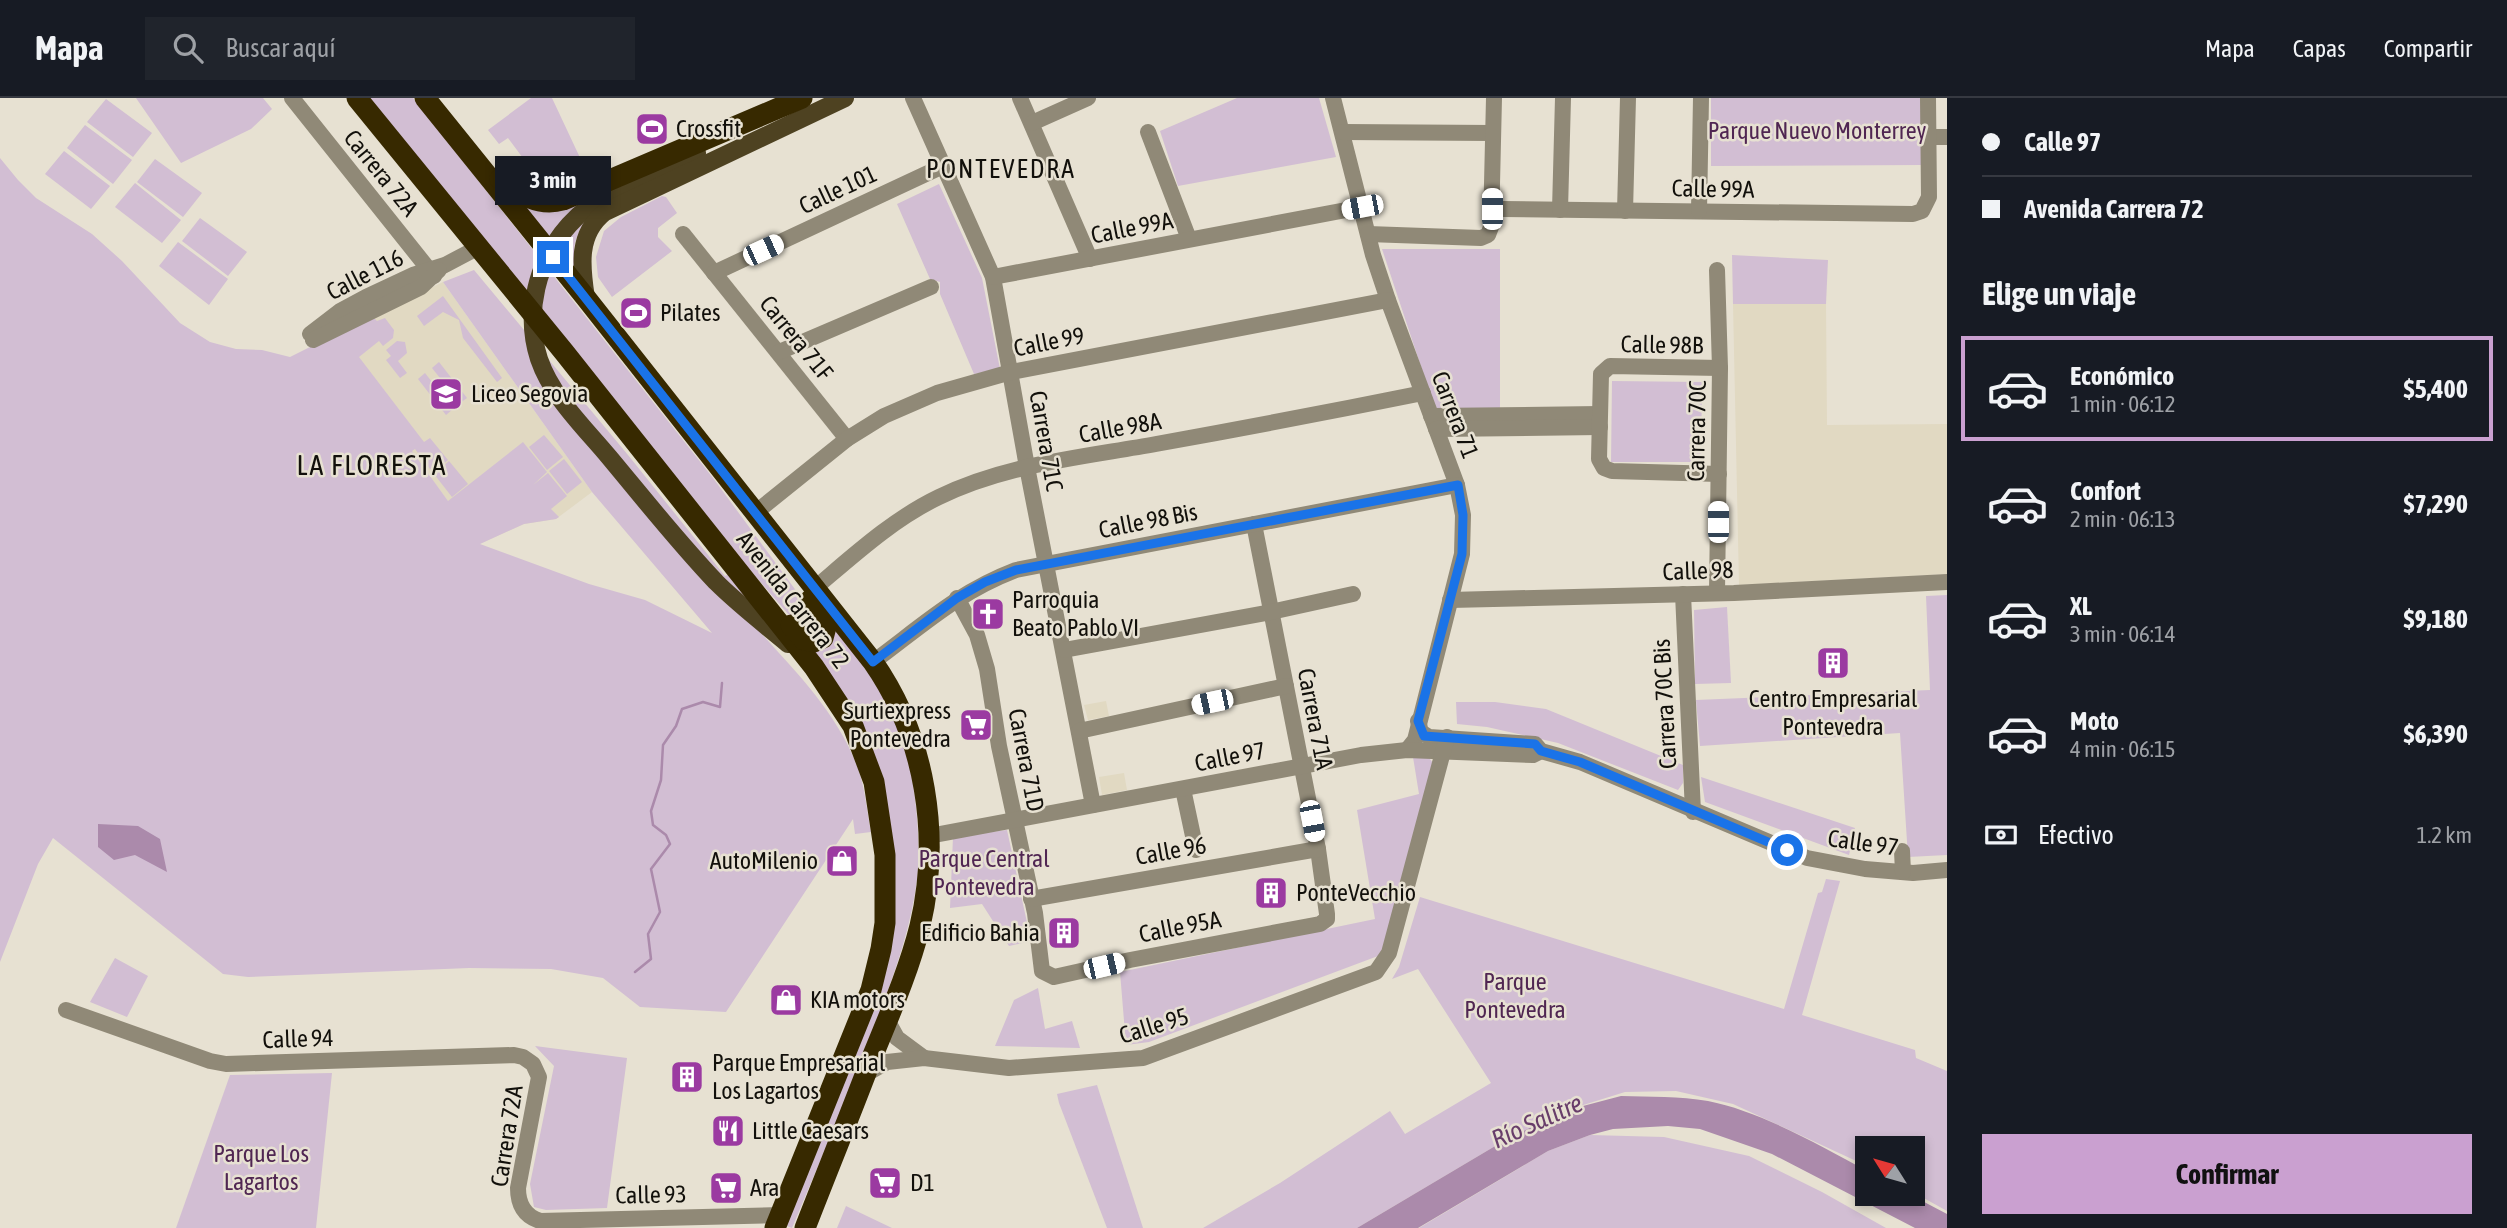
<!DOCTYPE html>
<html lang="es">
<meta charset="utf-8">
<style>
:root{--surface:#171b24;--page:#20242c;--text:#f1f3f6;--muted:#9ea1a6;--line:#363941;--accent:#caa0d0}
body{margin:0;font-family:"Asap Condensed",sans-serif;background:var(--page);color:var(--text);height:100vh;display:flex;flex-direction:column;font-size:26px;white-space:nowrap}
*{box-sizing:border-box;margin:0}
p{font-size:23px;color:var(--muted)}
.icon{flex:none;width:38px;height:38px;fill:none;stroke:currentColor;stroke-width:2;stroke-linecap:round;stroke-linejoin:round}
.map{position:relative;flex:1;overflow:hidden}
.details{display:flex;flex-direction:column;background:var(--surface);width:560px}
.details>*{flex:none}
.guide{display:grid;align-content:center;height:154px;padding:0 35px;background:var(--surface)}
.needle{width:46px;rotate:307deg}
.buttons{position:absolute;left:1855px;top:1038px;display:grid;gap:14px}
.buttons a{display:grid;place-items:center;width:70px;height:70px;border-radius:0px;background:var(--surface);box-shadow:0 4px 10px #0003;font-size:35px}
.end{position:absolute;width:32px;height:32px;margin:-16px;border:9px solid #1a73e8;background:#fff;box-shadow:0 0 0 4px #fff}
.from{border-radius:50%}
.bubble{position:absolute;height:49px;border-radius:0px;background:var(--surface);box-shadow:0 4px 10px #0003;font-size:23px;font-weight:700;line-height:49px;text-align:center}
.car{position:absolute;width:21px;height:42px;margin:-21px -10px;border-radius:9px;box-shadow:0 0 5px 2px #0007;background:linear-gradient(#fff 24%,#345 0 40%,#fff 0 76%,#345 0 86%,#fff 0)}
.guide b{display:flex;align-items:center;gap:24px;height:66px;font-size:26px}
.guide b+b{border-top:2px solid var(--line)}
.guide i{width:18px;height:18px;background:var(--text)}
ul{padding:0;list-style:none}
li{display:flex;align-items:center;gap:21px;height:105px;margin:0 14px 10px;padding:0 21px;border:4px solid transparent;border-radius:0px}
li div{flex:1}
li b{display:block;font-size:26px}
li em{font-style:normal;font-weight:700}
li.current{border-color:var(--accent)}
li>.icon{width:63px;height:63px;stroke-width:1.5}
h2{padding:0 35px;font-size:32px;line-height:84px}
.pay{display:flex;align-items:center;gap:18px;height:77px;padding:0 35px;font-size:26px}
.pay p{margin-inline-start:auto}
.action{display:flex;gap:14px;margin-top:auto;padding:14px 35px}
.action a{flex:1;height:80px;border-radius:0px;background:var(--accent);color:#111;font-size:28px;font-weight:700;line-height:80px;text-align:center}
header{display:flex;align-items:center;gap:42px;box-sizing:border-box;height:98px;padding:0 35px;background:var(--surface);border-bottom:2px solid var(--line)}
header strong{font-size:33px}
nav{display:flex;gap:38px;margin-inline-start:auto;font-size:24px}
.search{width:490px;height:63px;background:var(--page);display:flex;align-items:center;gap:18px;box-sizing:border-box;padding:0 24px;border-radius:0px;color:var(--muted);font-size:26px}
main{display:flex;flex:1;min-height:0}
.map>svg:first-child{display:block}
.built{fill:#e1d9c2}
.green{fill:#d2bed3}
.water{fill:#ab8aab}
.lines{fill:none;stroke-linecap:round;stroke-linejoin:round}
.stream{stroke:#ab8aab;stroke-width:2.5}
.minor{stroke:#908977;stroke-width:16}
.major{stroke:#4e4221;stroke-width:18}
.highway{stroke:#372900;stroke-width:21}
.route{stroke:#1a73e8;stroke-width:9}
.labels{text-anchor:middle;stroke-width:5;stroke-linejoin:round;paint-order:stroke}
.poi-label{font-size:24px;fill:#12100b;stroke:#e7e1d2;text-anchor:start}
.park-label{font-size:24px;fill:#502652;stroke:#e7e1d2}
.street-label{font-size:24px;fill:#12100b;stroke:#e7e1d2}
.neighbourhood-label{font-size:26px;letter-spacing:2px;fill:#12100b;stroke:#e7e1d2}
.water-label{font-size:26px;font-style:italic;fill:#683d6a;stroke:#e7e1d2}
.quarter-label{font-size:28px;letter-spacing:2px;fill:#12100b;stroke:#e7e1d2}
</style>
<header>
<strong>Mapa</strong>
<div class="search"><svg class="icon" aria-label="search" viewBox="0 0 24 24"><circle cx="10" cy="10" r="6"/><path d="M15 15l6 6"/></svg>Buscar aquí</div>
<nav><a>Mapa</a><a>Capas</a><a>Compartir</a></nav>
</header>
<main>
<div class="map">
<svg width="1947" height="1130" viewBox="0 0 1947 1130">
<rect width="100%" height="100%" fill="#e7e1d2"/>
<g class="built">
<polygon points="443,184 592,394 556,421 524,426 479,446 329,239"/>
<polygon points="1733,206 1826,206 1827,327 1947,326 1947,476 1739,487"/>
<polygon points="1106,603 1109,618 1088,622 1084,607"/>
<polygon points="1124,675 1127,692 1102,697 1099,679"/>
</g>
<g class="green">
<polygon points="136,0 263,0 272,11 251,31 181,65"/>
<polygon points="368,0 413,0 713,380 814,517 817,535 802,532 723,441"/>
<polygon points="531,0 552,0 590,81 549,95 508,40 499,46 488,32"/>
<polygon points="1237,0 1319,0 1336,59 1178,88 1160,33"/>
<polygon points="1711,0 1923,0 1923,67 1711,68"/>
<polygon points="106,1 152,35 133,59 87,24"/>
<polygon points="85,27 132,62 113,86 67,50"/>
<polygon points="64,53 110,88 91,111 45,76"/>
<path d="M0 60 18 82 36 100 92 136 122 163 180 225 210 244 236 251 262 252 290 259 372 218 377 223 385 220 394 232 393 240 383 248 379 243 359 259 424 344 430 340 448 362 433 375 415 351 412 353 448 403 523 344 547 374 533 387 548 375 567 398 551 411 559 419 556 421 524 426 480 446 589 486 645 502 712 535 592 394 443 184 474 172 628 357 725 478 730 476 760 516 759 533C798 576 837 615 858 670 865 690 867 713 871 734L855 736 853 721 726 914 640 909 603 880 551 871 469 870 248 879 223 876 53 740 38 766 0 864Z"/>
<polygon points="155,61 202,95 183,119 137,84"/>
<polygon points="135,85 181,122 162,145 115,109"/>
<polygon points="939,86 982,180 1000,271 974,276 940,196 940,184 930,181 897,106"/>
<polygon points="662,98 666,99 677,115 658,130 658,139 672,153 612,199 598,179 596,159 604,133 621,119"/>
<path d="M521 105H577L588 119C575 139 571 148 577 172Z"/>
<polygon points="200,120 247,154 228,178 182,143"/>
<polygon points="178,144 228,181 209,207 159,168"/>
<polygon points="1382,151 1500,151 1500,311 1435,311"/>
<polygon points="1732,157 1828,162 1826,206 1733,206"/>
<polygon points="443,198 502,280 497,284 463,240 459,222 443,214 424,228 417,218"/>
<polygon points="397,243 405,244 407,255 398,263 407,275 400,280 386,262 391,258 386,252"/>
<polygon points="439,264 467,300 460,305 432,270"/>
<polygon points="425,275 453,311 446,317 418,281"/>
<polygon points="1612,283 1702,284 1701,364 1611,364"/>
<polygon points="544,337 563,359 547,372 529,349"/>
<polygon points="564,361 582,384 567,396 549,373"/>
<polygon points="449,363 468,386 452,399 434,376"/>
<polygon points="1947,497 1947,757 1908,759 1900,635 1700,648 1696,602 1930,592 1926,498"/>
<polygon points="1727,509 1731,585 1695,586 1694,512"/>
<path d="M833 529C857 560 886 593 900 630 914 669 922 742 917 782 911 828 896 871 880 914 854 987 822 1058 792 1130L784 1127 859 944 893 742 808 548Z"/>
<polygon points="1456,604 1495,604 1546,611 1683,667 1683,685 1678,692 1558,645 1487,629 1457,626"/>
<polygon points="1426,656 1433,665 1384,851 1378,858 1149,944 1126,947 1120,874 1375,821 1357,712 1419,696 1413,659"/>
<polygon points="1701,679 1855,730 1849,757 1705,704"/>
<polygon points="1007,732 1031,843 1009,848 982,806 950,810 953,739"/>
<polygon points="1826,781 1840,783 1802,917 1915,952 1916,960 1947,973 1947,1113 1913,1094 1913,1050 1867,1050 1867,1068 1733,1006 1676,993 1625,994 1564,1013 1507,1041 1357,1130 1203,1130 1280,1085 1390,1013 1405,1036 1491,985 1418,871 1392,881 1399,869 1420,799 1784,911 1818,795 1822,794"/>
<polygon points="115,860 148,878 127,919 90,904"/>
<polygon points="1038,890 1045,931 1072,923 1080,950 995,948 1014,902"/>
<polygon points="535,948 627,960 607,1110 546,1112 534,1109 530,1086 554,968"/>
<polygon points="332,975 316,1130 176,1130 230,977"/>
<polygon points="1097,987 1143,1130 1107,1130 1059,1005 1057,996"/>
<polygon points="1590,1037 1664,1039 1749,1058 1822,1094 1886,1130 1419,1130 1548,1053"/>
<polygon points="846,1108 892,1130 837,1130"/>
</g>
<g class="water">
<polygon points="98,726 138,728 160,741 167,774 135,757 114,762 98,749"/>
<path d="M1621 998C1649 999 1680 998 1708 1003 1760 1013 1821 1048 1867 1073V1096H1909L1947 1116V1130H1915L1772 1056 1700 1031 1668 1028 1613 1031 1590 1037 1548 1053 1418 1130H1357L1507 1041 1564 1013Z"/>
</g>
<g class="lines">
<polyline class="stream" points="635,874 651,861 648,836 660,814 651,771 670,746 666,737 653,727 651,713 661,682 663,647 676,628 682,611 703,604 720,609 722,585"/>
<g class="minor">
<polyline points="292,0 434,178"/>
<polyline points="913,0 993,179 1027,369 1093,707"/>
<polyline points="1020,0 1090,161"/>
<polyline points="1333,0 1373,157 1388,202 1457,387 1463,417 1462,456 1415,642 1407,652"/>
<polyline points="1032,25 1088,0"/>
<polyline points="1148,34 1189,141"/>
<polyline points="1343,34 1493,35"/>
<polyline points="1929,39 1947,39"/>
<polyline points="1502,111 1913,116 1922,113 1929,99 1928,0"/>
<polyline points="1560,112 1563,0"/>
<polyline points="1625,113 1628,0"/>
<polyline points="1699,113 1701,0"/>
<polyline points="683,136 847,341"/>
<polyline points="1368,136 1481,140 1488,137 1491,129 1494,0"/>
<polyline points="1717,172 1720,270 1717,495"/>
<polyline points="714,175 943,68"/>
<polyline points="993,179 1362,109"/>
<polyline points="310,236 340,213 366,199 413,177 445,167 479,149"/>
<polyline points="313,242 421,189 439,172"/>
<polyline points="779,254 931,189"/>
<polyline points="1431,318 1600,316"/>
<polyline points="1436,331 1600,329"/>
<polyline points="1719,376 1612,373 1604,370 1599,361 1601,276 1610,268 1720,270"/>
<polyline points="755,415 847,341 884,318 937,295 1011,274 1388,202"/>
<path d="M815 490C854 457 893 421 939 399 1006 366 1084 359 1156 346 1245 330 1334 313 1423 295"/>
<polyline points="1683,496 1693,714"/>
<polyline points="957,500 977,537 987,571 999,648 1035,815 1042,873 1054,879 1130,862 1320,826 1327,821 1327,816 1318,751 1254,426"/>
<polyline points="1450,502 1734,495 1947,484"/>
<polyline points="1064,552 1271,514 1353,496"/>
<path d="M873 564C922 528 958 494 1016 472L1457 387"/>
<polyline points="1418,623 1421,634 1429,639 1535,646 1541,653 1580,664 1807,760 1865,771 1913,775 1947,772"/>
<polyline points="1079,633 1286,588"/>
<polyline points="1183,691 1196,752"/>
<polyline points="929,738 1361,657 1407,652 1533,657 1541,653"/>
<polyline points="1902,753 1903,774"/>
<polyline points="1031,801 1318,751"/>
<path d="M66 912 210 963 226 966 514 957 523 959 533 966 539 979 518 1090C518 1106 524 1118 540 1123L781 1117"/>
<polyline points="887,922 897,940 924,960"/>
<polyline points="866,976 887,964 924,960 1009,970 1143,960 1376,874 1389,855 1447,639"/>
</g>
<g class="major">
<path d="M697 55C655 75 601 91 569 127 537 163 524 215 539 261 552 299 584 329 609 359 644 401 678 444 716 484 738 506 764 526 788 546"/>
<path d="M586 200C581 168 577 136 605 114L845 0"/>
</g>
<g class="highway">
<polyline points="357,0 564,254 814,569 853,628 874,684 885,757 885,825 881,851 871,892 775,1130"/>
<path d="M425 0 586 200 873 564C926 640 941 738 920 828 908 876 887 922 869 967 848 1022 826 1076 805 1130"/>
<path d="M500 81C519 96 538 109 563 102L802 0"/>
<polyline points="791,527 804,542 814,544 823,540 826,529 810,502"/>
</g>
</g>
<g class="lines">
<polyline class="route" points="553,159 873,564 957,500 985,484 1016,472 1458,387 1463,417 1462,456 1418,623 1424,638 1535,646 1541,653 1580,664 1787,752"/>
</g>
<defs>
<symbol id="stadium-square" viewBox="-11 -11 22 22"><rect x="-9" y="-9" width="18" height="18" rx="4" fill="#9b3aa1" stroke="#e7e1d2"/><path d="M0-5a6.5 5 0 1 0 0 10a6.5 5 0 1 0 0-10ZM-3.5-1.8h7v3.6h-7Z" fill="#fff"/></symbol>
<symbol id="school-square" viewBox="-11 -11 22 22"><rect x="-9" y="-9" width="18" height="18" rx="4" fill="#9b3aa1" stroke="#e7e1d2"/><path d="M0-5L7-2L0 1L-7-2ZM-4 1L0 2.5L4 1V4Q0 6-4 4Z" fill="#fff"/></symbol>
<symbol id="church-square" viewBox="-11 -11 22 22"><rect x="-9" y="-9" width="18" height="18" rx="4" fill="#9b3aa1" stroke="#e7e1d2"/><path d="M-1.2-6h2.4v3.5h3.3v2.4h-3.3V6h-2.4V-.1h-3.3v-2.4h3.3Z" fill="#fff"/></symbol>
<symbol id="building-square" viewBox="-11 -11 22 22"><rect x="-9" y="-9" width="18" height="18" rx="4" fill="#9b3aa1" stroke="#e7e1d2"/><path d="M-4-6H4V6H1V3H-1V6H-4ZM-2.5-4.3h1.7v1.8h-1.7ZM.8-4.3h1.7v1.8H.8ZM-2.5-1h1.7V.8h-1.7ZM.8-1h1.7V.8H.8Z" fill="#fff"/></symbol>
<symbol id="supermarket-square" viewBox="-11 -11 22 22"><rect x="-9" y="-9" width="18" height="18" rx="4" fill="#9b3aa1" stroke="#e7e1d2"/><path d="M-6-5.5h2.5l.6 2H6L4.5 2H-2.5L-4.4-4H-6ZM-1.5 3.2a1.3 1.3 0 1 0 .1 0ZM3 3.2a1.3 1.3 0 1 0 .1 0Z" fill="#fff"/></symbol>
<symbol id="shop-square" viewBox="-11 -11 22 22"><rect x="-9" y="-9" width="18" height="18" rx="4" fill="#9b3aa1" stroke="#e7e1d2"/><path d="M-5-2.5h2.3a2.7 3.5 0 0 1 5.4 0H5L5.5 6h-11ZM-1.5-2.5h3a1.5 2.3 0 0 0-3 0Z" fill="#fff"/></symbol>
<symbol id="restaurant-square" viewBox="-11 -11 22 22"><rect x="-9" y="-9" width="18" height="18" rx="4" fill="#9b3aa1" stroke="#e7e1d2"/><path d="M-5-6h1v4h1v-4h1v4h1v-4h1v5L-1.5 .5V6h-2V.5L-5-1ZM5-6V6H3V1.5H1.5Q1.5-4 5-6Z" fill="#fff"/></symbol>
</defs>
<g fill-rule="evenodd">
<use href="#stadium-square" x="633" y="12" width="38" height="38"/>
<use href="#stadium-square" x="617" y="196" width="38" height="38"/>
<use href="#school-square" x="427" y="277" width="38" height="38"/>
<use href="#church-square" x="969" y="497" width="38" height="38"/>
<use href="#building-square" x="1814" y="546" width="38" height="38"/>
<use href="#supermarket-square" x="957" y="608" width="38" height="38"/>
<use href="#shop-square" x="823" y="744" width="38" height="38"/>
<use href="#building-square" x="1252" y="776" width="38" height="38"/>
<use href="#building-square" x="1045" y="816" width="38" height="38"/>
<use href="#shop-square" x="767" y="883" width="38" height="38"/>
<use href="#building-square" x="668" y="960" width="38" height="38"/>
<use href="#restaurant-square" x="709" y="1014" width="38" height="38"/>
<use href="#supermarket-square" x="866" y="1066" width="38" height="38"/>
<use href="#supermarket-square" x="707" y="1071" width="38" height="38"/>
</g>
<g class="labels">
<g class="poi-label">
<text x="676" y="39">Crossfit</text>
<text x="660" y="223">Pilates</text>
<text x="471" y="304">Liceo Segovia</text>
<text x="1012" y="510">Parroquia<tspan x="1012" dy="28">Beato Pablo VI</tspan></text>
<text x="1833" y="609" text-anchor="middle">Centro Empresarial<tspan x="1833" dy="28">Pontevedra</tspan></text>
<text x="951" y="621" text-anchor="end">Surtiexpress<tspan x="951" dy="28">Pontevedra</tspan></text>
<text x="818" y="771" text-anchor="end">AutoMilenio</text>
<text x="1296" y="803">PonteVecchio</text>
<text x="1040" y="843" text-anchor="end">Edificio Bahia</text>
<text x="810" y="910">KIA motors</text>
<text x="712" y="973">Parque Empresarial<tspan x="712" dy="28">Los Lagartos</tspan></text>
<text x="752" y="1041">Little Caesars</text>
<text x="910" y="1093">D1</text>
<text x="750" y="1098">Ara</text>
</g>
<g class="park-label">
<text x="1817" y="41">Parque Nuevo Monterrey</text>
<text x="984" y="769">Parque Central<tspan x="984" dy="28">Pontevedra</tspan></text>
<text x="1515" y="892">Parque<tspan x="1515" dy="28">Pontevedra</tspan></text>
<text x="261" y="1064">Parque Los<tspan x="261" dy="28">Lagartos</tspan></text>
</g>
<g class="street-label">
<text transform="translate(381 75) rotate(51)" y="8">Carrera 72A</text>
<text transform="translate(1713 91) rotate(1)" y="8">Calle 99A</text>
<text transform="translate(838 92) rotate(-25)" y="8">Calle 101</text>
<text transform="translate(1132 130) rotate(-11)" y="8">Calle 99A</text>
<text transform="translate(365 177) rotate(-27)" y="8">Calle 116</text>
<text transform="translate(796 240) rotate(51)" y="8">Carrera 71F</text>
<text transform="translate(1049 244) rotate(-11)" y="8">Calle 99</text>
<text transform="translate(1662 247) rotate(1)" y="8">Calle 98B</text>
<text transform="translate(1455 317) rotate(69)" y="8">Carrera 71</text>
<text transform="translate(1120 330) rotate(-10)" y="8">Calle 98A</text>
<text transform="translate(1697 333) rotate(-89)" y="8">Carrera 70C</text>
<text transform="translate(1046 343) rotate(80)" y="8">Carrera 71C</text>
<text transform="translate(1148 423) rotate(-11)" y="8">Calle 98 Bis</text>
<text transform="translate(1698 473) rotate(-2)" y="8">Calle 98</text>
<text transform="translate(793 502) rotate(52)" y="8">Avenida Carrera 72</text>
<text transform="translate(1665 606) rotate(-93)" y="8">Carrera 70C Bis</text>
<text transform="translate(1315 621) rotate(79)" y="8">Carrera 71A</text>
<text transform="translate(1230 659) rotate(-11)" y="8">Calle 97</text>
<text transform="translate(1026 662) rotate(79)" y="8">Carrera 71D</text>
<text transform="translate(1863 745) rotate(8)" y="8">Calle 97</text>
<text transform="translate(1171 753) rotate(-10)" y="8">Calle 96</text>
<text transform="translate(1180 829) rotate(-11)" y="8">Calle 95A</text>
<text transform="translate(1154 928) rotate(-17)" y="8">Calle 95</text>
<text transform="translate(298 941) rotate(-2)" y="8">Calle 94</text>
<text transform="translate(507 1038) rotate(-81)" y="8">Carrera 72A</text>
<text transform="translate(651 1097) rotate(-1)" y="8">Calle 93</text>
</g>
<g class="neighbourhood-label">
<text x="1001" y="80">PONTEVEDRA</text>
</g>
<g class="water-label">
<text transform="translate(1537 1023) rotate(-24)" y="9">Río Salitre</text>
</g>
<g class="quarter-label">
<text x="372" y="377">LA FLORESTA</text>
</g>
</g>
</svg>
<div class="buttons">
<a><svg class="needle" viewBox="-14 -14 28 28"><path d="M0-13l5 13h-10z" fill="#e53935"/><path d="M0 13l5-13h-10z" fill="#9ea1a6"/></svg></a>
</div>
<i class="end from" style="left:1787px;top:752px"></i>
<i class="end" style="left:553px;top:159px"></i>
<div class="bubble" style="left:495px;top:58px;width:116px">3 min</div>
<i class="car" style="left:1362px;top:109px;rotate:259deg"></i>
<i class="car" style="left:1492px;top:111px;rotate:0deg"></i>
<i class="car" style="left:763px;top:152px;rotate:65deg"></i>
<i class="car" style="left:1718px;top:424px;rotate:0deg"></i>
<i class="car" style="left:1212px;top:604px;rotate:258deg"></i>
<i class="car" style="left:1312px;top:723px;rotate:169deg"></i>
<i class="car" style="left:1104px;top:868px;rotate:77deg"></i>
</div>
<section class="details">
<div class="guide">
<b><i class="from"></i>Calle 97</b>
<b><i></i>Avenida Carrera 72</b>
</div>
<h2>Elige un viaje</h2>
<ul>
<li class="current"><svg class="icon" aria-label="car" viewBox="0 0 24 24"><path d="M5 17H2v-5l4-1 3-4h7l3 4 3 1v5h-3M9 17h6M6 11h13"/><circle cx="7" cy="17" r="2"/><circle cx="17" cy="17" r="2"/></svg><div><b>Económico</b><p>1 min · 06:12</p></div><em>$5,400</em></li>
<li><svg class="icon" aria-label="car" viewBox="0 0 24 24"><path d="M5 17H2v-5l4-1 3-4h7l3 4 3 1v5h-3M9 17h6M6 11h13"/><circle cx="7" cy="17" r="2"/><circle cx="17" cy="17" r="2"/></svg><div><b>Confort</b><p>2 min · 06:13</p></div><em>$7,290</em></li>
<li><svg class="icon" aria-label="car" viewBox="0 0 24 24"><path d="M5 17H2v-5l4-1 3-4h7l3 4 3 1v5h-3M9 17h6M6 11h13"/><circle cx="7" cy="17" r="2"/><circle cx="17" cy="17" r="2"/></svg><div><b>XL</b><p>3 min · 06:14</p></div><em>$9,180</em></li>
<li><svg class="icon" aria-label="car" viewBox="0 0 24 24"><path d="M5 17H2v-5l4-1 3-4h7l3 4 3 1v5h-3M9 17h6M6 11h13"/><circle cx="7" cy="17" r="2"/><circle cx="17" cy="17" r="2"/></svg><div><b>Moto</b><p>4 min · 06:15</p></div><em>$6,390</em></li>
</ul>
<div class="pay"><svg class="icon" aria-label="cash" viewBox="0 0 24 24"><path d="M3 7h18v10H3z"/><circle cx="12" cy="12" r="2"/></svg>Efectivo<p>1.2 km</p></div>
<div class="action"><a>Confirmar</a></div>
</section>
</main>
